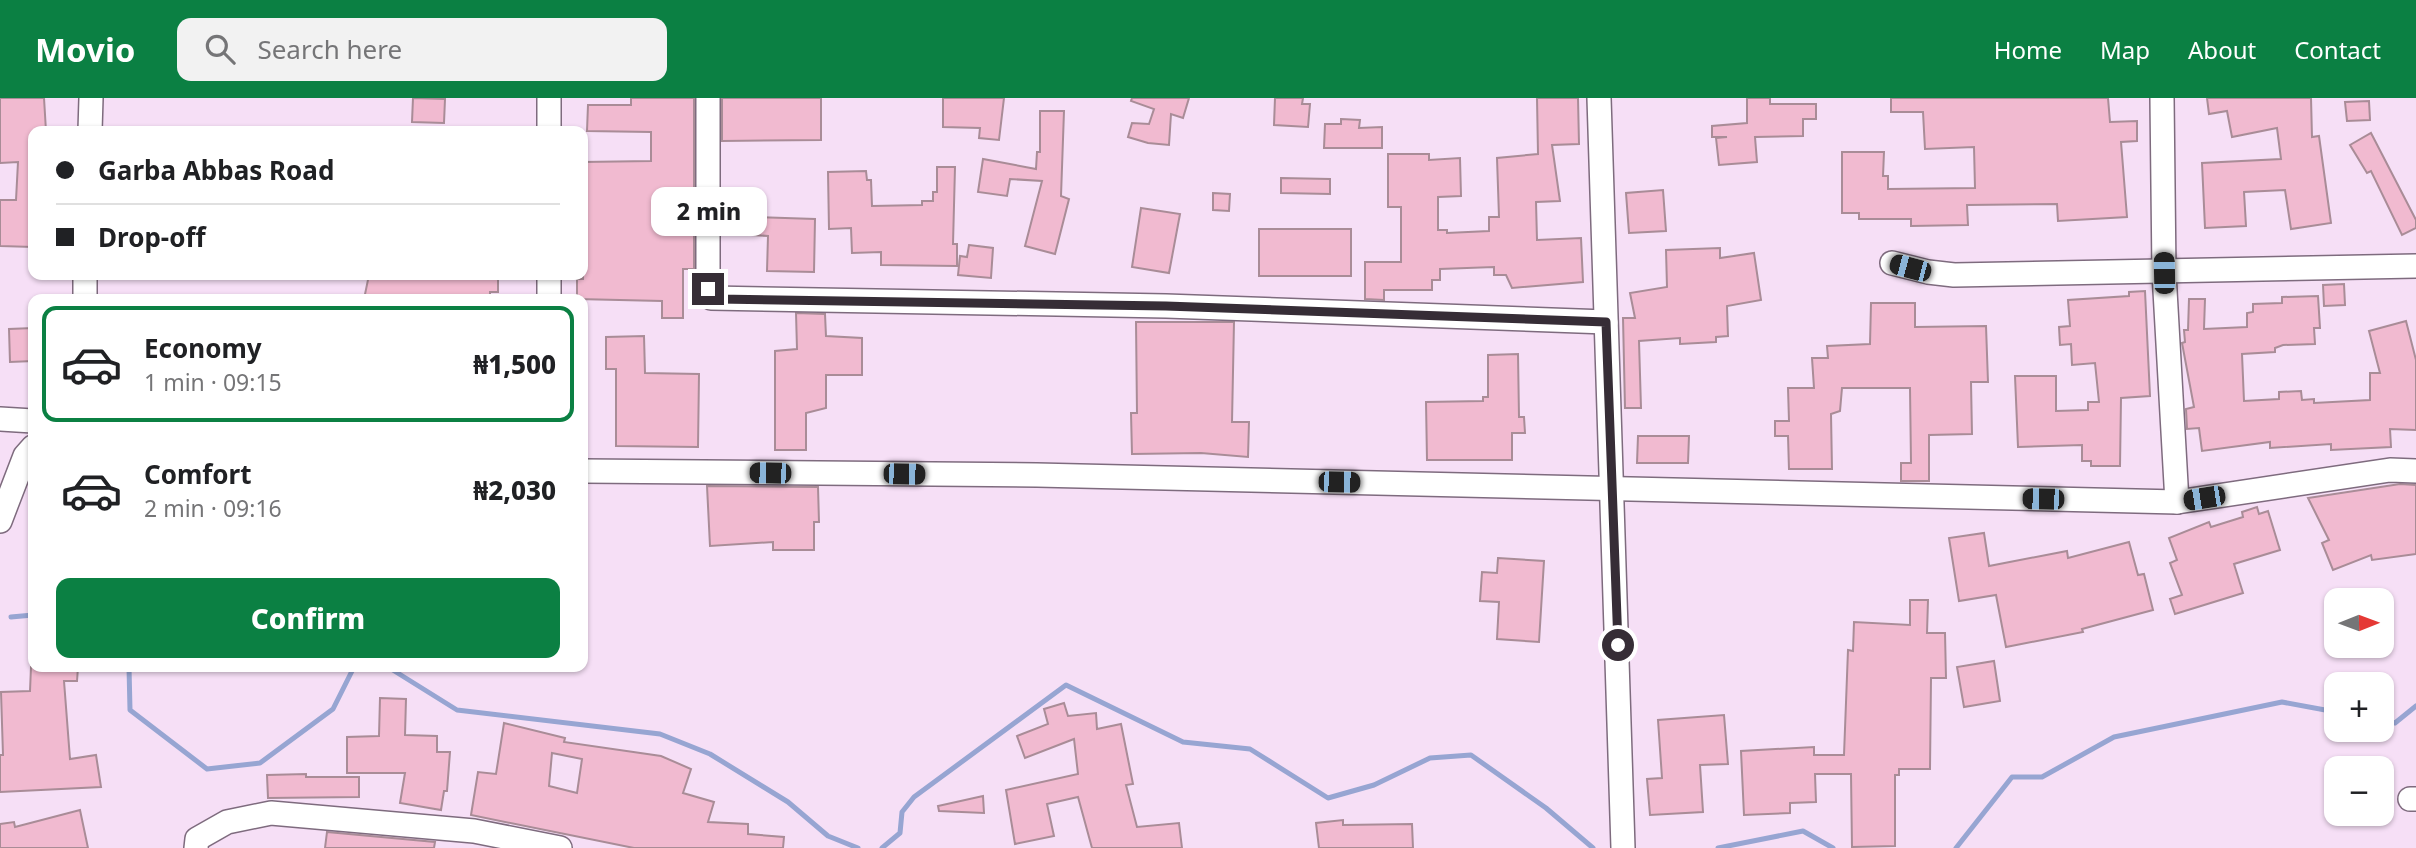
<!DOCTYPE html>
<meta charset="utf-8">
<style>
:root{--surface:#fff;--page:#f2f2f2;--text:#202124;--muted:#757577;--line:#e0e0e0;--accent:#0b8043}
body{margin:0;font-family:"Noto Sans",sans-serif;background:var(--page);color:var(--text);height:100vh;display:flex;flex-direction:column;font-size:26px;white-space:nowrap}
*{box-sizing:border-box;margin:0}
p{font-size:23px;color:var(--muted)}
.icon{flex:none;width:38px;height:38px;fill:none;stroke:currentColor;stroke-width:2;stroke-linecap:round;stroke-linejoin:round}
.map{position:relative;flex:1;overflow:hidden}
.panel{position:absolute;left:28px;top:196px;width:560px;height:378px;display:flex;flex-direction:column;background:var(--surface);border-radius:14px;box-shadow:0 2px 5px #0004}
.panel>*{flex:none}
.top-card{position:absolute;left:28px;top:28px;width:560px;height:154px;border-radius:14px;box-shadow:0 2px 5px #0004;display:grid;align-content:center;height:154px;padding:0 28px;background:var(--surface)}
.needle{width:46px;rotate:89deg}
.controls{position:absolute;left:2324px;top:490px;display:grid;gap:14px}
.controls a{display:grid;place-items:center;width:70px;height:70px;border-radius:14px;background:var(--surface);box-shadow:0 2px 5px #0004;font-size:35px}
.end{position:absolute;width:32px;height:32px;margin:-16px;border:9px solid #362d36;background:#fff;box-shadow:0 0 0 4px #fff}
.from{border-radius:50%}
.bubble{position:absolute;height:49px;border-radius:14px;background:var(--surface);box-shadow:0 2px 5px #0004;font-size:23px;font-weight:800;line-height:49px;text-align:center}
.car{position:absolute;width:21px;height:42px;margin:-21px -10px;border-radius:9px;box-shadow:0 0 5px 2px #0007;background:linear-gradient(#222 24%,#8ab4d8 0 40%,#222 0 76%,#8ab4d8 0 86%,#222 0)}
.top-card b{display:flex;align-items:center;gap:24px;height:66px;font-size:26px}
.top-card b+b{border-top:2px solid var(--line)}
.top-card i{width:18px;height:18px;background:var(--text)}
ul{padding:12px 0 0;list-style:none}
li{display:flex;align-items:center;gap:21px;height:116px;margin:0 14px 10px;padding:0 14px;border:4px solid transparent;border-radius:14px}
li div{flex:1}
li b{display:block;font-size:26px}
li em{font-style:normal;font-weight:800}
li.on{border-color:var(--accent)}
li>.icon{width:63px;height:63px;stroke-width:1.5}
.button{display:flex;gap:14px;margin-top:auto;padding:14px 28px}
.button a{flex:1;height:80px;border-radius:14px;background:var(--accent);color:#fff;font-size:28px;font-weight:800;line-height:80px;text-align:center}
header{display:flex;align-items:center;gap:42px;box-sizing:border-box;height:98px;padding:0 35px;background:var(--accent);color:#fff}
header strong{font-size:33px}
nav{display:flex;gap:38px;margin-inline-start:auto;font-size:24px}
.search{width:490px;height:63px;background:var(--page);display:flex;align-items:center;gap:18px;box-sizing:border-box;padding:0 24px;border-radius:14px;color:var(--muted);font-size:26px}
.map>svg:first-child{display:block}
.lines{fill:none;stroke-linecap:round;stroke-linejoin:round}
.stream{stroke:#97a5d2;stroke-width:5}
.building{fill:#f1bad0;stroke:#a98c97;stroke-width:2;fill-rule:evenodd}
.minor-casing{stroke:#7e6b7e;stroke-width:26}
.minor{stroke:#fff;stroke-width:23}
.route{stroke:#362d36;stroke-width:9}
</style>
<header>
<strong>Movio</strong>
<div class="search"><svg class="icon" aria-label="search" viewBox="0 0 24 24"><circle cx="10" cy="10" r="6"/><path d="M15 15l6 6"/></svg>Search here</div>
<nav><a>Home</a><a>Map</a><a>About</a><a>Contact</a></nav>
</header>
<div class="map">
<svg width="2416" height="750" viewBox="0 0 2416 750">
<rect width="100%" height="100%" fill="#f6dff6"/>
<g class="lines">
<g class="stream">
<polyline points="11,519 33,517"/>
<polyline points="129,569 130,612 207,671 260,665 333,611 354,569"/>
<polyline points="388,569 457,612 660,636 710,656 788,704 828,738 858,750"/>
<polyline points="2382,623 2395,625 2416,608"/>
<polyline points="882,750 900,735 902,714 914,699 1066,587 1183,644 1250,651 1328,700 1374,687 1430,660 1471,657 1546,710 1593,750"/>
<polyline points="1718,750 1803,733 1833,750"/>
<polyline points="1956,750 2012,679 2042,679 2114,639 2282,604 2336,614"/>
</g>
</g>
<g class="building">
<polygon points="0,0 44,0 46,33 33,33 33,149 0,148 0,102 16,102 18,64 0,65"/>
<polygon points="413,0 445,1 444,25 412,24"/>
<polygon points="631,0 694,0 694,171 683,171 683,220 662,220 662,203 577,201 577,181 583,181 583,64 651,63 651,34 587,33 588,7 631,7"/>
<polygon points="722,0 821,0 821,42 722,43"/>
<polygon points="943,0 1004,0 999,42 979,40 980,30 943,29"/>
<polygon points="1132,0 1189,0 1183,20 1171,16 1169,47 1148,45 1128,39 1132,25 1149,26 1154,11 1131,3"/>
<polygon points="1275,0 1303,0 1302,6 1310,6 1308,29 1274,27"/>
<polygon points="1537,0 1578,0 1579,46 1552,47 1560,103 1536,104 1537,142 1581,140 1583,184 1512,190 1506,177 1494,177 1494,169 1440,171 1440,182 1432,182 1432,192 1384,192 1384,202 1365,201 1365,164 1401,164 1401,109 1388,109 1388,56 1429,56 1429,62 1460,60 1461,98 1438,99 1438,132 1447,132 1447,135 1489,133 1489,119 1499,119 1497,60 1538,56"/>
<polygon points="1747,0 1770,0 1770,6 1816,6 1816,21 1803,21 1803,38 1755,39 1757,64 1719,67 1716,40 1727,39 1712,39 1712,28 1747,25"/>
<polygon points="1891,0 2108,0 2110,24 2137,23 2137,43 2121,44 2127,119 2058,123 2057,106 1967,107 1968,127 1911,128 1911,121 1859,121 1859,115 1842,115 1842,54 1884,54 1883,78 1888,78 1888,91 1975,90 1974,49 1925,51 1923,14 1891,14"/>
<polygon points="2207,0 2311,0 2312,39 2319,38 2331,125 2291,131 2285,92 2244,94 2246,128 2205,130 2202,65 2281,61 2277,30 2232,39 2227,13 2209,16"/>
<polygon points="2369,3 2370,22 2347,23 2345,4"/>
<polygon points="1040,13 1064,13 1061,98 1069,101 1055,156 1025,148 1042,83 1010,81 1007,98 978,94 983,61 1036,71 1037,54 1040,54"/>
<polygon points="1341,21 1360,22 1359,30 1382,29 1382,50 1324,50 1325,26 1341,26"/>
<polygon points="2371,35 2416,122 2416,130 2402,137 2371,73 2367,75 2350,47"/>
<polygon points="937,69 955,69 953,146 957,146 957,168 881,167 881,154 852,155 851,130 829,131 828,74 866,73 867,82 871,82 872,108 922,107 922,103 933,103 933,94 937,94"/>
<polygon points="1281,80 1330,81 1330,96 1281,95"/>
<polygon points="1663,92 1666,133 1629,135 1626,95"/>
<polygon points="1213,95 1230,96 1229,113 1213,112"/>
<polygon points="1141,110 1180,116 1169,175 1132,169"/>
<polygon points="753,119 815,121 814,174 767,173 768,138 752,137"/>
<rect x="1259" y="131" width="92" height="47"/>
<polygon points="969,147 993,150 991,180 958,177 960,158 967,159"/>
<polygon points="1720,150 1720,160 1754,155 1761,202 1727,208 1728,238 1716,239 1716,244 1680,246 1680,240 1639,243 1641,310 1625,310 1623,220 1635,220 1630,195 1667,189 1666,152"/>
<polygon points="369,177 498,177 498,194 490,194 490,201 364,201"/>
<polygon points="2344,186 2345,207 2324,208 2323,187"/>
<polygon points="2145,193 2150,298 2121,300 2120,368 2091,368 2091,363 2082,363 2082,347 2018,349 2015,278 2056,278 2056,313 2088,312 2088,304 2099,304 2095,265 2072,267 2071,246 2060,247 2059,229 2070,228 2068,202 2129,198 2129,194"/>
<polygon points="2318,198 2320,230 2314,230 2315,246 2283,247 2275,250 2275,254 2242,256 2244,303 2279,301 2279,294 2301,293 2302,302 2314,301 2314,305 2370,302 2370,275 2380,275 2369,233 2406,223 2416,262 2416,332 2390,331 2391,349 2331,352 2331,346 2270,350 2270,344 2202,353 2199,330 2187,331 2186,311 2194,309 2182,245 2185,244 2184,232 2188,232 2189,201 2205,201 2204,231 2247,229 2247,215 2253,214 2253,206 2282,205 2282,199"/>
<polygon points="1871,205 1915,205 1915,229 1986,228 1988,284 1971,284 1972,336 1929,337 1929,383 1901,383 1901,365 1911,365 1910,290 1842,290 1840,313 1831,316 1832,371 1789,371 1788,338 1775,338 1775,323 1789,323 1788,290 1814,290 1812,260 1828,260 1827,248 1870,246"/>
<polygon points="796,215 825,216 826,238 862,240 862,277 826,277 826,310 806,315 806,352 775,352 775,253 797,251"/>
<polygon points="1136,224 1234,224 1232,324 1249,324 1248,359 1201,355 1132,356 1131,315 1137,315"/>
<polygon points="33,230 33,263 10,264 9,231"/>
<polygon points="644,238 645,275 699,276 698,349 616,348 616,271 606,271 606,239"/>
<polygon points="1518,256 1519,319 1524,319 1525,335 1512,335 1512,362 1427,362 1426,304 1483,303 1483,299 1488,299 1488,257"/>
<polygon points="1638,338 1689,338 1688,365 1637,365"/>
<polygon points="2400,386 2416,387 2416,456 2372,462 2371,457 2333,472 2322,445 2329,442 2308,400"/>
<polygon points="707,388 818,389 819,424 814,424 814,452 773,452 773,444 710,448"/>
<polygon points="2257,409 2259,416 2268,413 2280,452 2234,466 2243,495 2175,516 2170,501 2182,497 2170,465 2177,462 2169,440 2209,424 2211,429 2243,419 2242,414"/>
<polygon points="1984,435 1989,468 2067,453 2068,460 2129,444 2138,477 2144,476 2153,512 2082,531 2083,534 2006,549 1996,497 1959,503 1949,440"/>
<polygon points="1498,460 1544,463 1539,544 1497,541 1499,504 1480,503 1482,474 1497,475"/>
<polygon points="1910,502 1928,502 1927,535 1945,535 1946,580 1931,580 1930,671 1899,671 1899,677 1895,677 1895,748 1852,749 1851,676 1815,676 1816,704 1790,705 1790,715 1744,717 1741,653 1814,649 1814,657 1844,657 1848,552 1853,553 1854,524 1910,527"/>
<polygon points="1994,563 2000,603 1964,609 1957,569"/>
<polygon points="31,569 78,569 77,583 64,583 70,661 96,657 101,689 0,694 0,657 3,657 1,594 30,593"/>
<polygon points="380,600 406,601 405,637 437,638 437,654 450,654 447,693 444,693 441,712 400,705 405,675 347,675 347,639 379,638"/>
<polygon points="1064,605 1068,618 1096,615 1097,631 1121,626 1133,686 1126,687 1137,729 1179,725 1182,750 1092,750 1078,699 1047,706 1054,738 1015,746 1006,692 1078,676 1074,641 1025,660 1017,638 1048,626 1044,611"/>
<polygon points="1724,617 1728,666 1700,667 1703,714 1650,717 1647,681 1662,680 1658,622"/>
<path d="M504 625 565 640 564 644 661 658 691 671 683 695 714 704 708 724 748 726V736L784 739 783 750H634L471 717 478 674 496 676ZM552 655 582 661 577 695 549 688Z"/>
<polygon points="306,676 306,679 359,679 359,699 268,700 267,677"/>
<polygon points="983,698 984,715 939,713 938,708"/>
<polygon points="80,712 88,750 0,750 0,726 14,724 15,729"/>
<polygon points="1343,722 1343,727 1412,726 1413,750 1319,750 1316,725"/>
<polygon points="327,734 435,744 434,750 325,750"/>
</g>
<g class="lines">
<defs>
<g id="minor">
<polyline points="549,0 549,33"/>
<polyline points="708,0 708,191 711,200 1166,208 1606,224"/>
<polyline points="1599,0 1623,750"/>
<polyline points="2162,0 2164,175 2177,404"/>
<polyline points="90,33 91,0"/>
<polyline points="1892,165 1928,174 1954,177 2416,168"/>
<polyline points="549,177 549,201"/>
<polyline points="85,201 85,177"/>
<polyline points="0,321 33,323"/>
<polyline points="583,373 1037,377 2177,404 2390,372 2416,373"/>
<polyline points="0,423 25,358 33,349"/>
<polyline points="2410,701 2416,701"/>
<polyline points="196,750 197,741 227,724 271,715 474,733 560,750"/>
</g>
</defs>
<use href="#minor" class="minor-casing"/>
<use href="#minor" class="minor"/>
</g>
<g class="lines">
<polyline class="route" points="708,191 711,200 718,201 1166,208 1606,224 1618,547"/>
</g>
</svg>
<div class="controls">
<a><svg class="needle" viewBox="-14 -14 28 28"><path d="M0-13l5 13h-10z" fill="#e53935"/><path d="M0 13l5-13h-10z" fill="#757577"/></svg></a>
<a>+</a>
<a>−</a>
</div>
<i class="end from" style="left:1618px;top:547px"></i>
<i class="end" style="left:708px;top:191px"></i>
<div class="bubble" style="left:651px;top:89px;width:116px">2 min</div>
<i class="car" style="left:1910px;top:170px;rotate:285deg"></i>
<i class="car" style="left:2164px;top:175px;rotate:359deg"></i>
<i class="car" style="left:770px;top:375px;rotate:271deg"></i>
<i class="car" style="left:904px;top:376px;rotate:91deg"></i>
<i class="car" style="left:1339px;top:384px;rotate:91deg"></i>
<i class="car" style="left:2204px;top:400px;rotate:261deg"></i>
<i class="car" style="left:2043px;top:401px;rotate:271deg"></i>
<div class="top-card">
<b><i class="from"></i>Garba Abbas Road</b>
<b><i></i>Drop-off</b>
</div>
<section class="panel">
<ul>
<li class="on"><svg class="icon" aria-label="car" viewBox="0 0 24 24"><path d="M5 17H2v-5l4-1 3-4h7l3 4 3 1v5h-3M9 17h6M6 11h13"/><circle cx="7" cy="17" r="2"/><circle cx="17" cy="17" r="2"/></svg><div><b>Economy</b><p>1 min · 09:15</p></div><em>₦1,500</em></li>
<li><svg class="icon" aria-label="car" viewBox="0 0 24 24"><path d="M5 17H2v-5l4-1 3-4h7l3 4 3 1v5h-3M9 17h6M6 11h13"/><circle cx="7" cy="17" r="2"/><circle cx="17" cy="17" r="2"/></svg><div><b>Comfort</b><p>2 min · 09:16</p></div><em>₦2,030</em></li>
</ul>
<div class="button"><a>Confirm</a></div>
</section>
</div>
